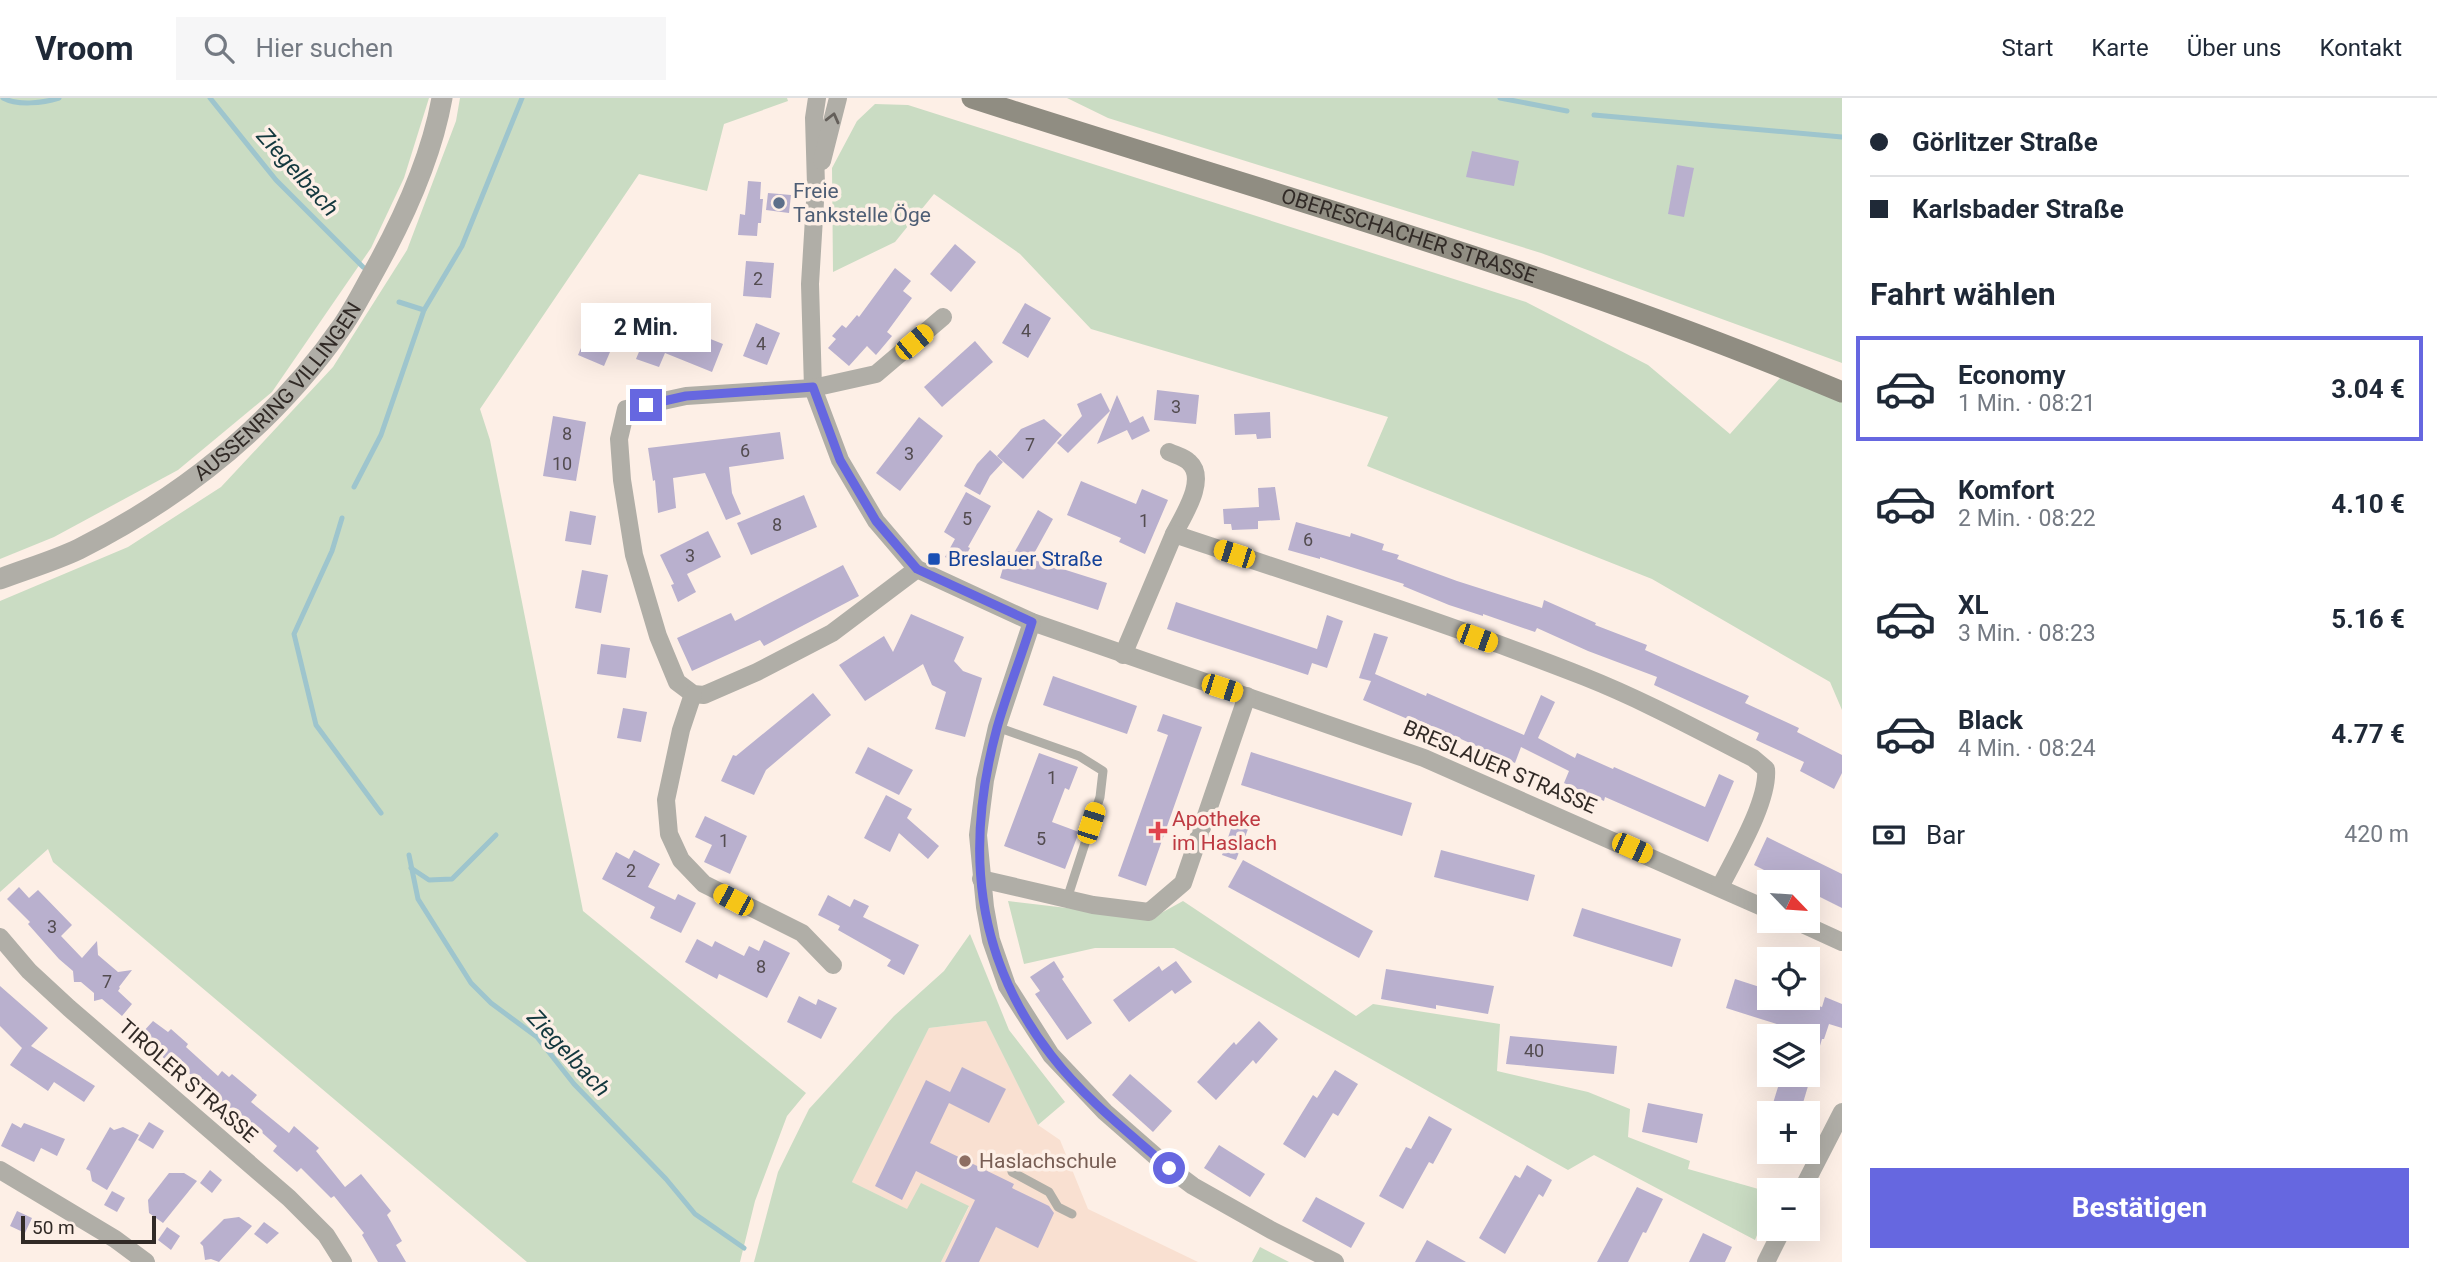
<!DOCTYPE html>
<html lang="de">
<meta charset="utf-8">
<style>
:root{--surface:#fff;--page:#f6f6f7;--text:#1f2937;--muted:#747a83;--line:#e0e1e3;--accent:#6667e0}
body{margin:0;font-family:Roboto,sans-serif;background:var(--page);color:var(--text);height:100vh;display:flex;flex-direction:column;font-size:26px;white-space:nowrap}
*{box-sizing:border-box;margin:0}
p{font-size:23px;color:var(--muted)}
.icon{flex:none;width:38px;height:38px;fill:none;stroke:currentColor;stroke-width:2;stroke-linecap:round;stroke-linejoin:round}
.map{position:relative;flex:1;overflow:hidden}
.drawer{display:flex;flex-direction:column;background:var(--surface);width:595px}
.drawer>*{flex:none}
.hud{display:grid;align-content:center;height:154px;padding:0 28px;background:var(--surface)}
.needle{width:46px;rotate:115deg}
.buttons{position:absolute;left:1757px;top:772px;display:grid;gap:14px}
.buttons a{display:grid;place-items:center;width:63px;height:63px;border-radius:0px;background:var(--surface);box-shadow:0 7px 28px #0002;font-size:35px}
.scale{position:absolute;left:21px;bottom:18px;width:135px;box-sizing:border-box;padding-left:7px;border:4px solid #312a26;border-top:0;font-size:19px;line-height:24px;white-space:nowrap;color:#312a26;-webkit-text-stroke:5px #fdefe6;paint-order:stroke}
.end{position:absolute;width:32px;height:32px;margin:-16px;border:9px solid #6667e0;background:#fff;box-shadow:0 0 0 4px #fff}
.from{border-radius:50%}
.bubble{position:absolute;height:49px;border-radius:0px;background:var(--surface);box-shadow:0 7px 28px #0002;font-size:23px;font-weight:700;line-height:49px;text-align:center}
.car{position:absolute;width:21px;height:42px;margin:-21px -10px;border-radius:9px;box-shadow:0 0 5px 2px #0007;background:linear-gradient(#f5c518 24%,#345 0 40%,#f5c518 0 76%,#345 0 86%,#f5c518 0)}
.hud b{display:flex;align-items:center;gap:24px;height:66px;font-size:26px}
.hud b+b{border-top:2px solid var(--line)}
.hud i{width:18px;height:18px;background:var(--text)}
ul{padding:0;list-style:none}
li{display:flex;align-items:center;gap:21px;height:105px;margin:0 14px 10px;padding:0 14px;border:4px solid transparent;border-radius:0px}
li div{flex:1}
li b{display:block;font-size:26px}
li em{font-style:normal;font-weight:700}
li.on{border-color:var(--accent)}
li>.icon{width:63px;height:63px;stroke-width:1.5}
h2{padding:0 28px;font-size:32px;line-height:84px}
.pay{display:flex;align-items:center;gap:18px;height:77px;padding:0 28px;font-size:26px}
.pay p{margin-inline-start:auto}
.primary-button{display:flex;gap:14px;margin-top:auto;padding:14px 28px}
.primary-button a{flex:1;height:80px;border-radius:0px;background:var(--accent);color:#fff;font-size:28px;font-weight:700;line-height:80px;text-align:center}
header{display:flex;align-items:center;gap:42px;box-sizing:border-box;height:98px;padding:0 35px;background:var(--surface);border-bottom:2px solid var(--line)}
header strong{font-size:33px}
nav{display:flex;gap:38px;margin-inline-start:auto;font-size:24px}
.search{width:490px;height:63px;background:var(--page);display:flex;align-items:center;gap:18px;box-sizing:border-box;padding:0 24px;border-radius:0px;color:var(--muted);font-size:26px}
main{display:flex;flex:1;min-height:0}
.map>svg:first-child{display:block}
.built{fill:#f9e0d1}
.green{fill:#cadcc3}
.lines{fill:none;stroke-linecap:round;stroke-linejoin:round}
.stream{stroke:#9ec5cd;stroke-width:5}
.building{fill:#b9b0ce}
.service{stroke:#b0aea7;stroke-width:9}
.minor{stroke:#b0aea7;stroke-width:18}
.tertiary{stroke:#b0aea7;stroke-width:21}
.secondary{stroke:#908d82;stroke-width:21}
.oneway{stroke:#645f5a}
.route{stroke:#6667e0;stroke-width:9}
.service-dot{fill:#5c6f8a;stroke:#fdefe6;stroke-width:2.5}
.transit-dot{fill:#1a4fb4;stroke:#fdefe6;stroke-width:2.5}
.health-dot{fill:#e0444e;stroke:#fdefe6;stroke-width:2.5}
.education-dot{fill:#8d6e63;stroke:#fdefe6;stroke-width:2.5}
.labels{text-anchor:middle;stroke-width:7;stroke-linejoin:round;paint-order:stroke}
.number-label{font-size:18px;fill:#534c50}
.service-label{font-size:21px;fill:#4e5e75;stroke:#fdefe6;text-anchor:start}
.street-label{font-size:21px;fill:#312a26;stroke:#fdefe6}
.transit-label{font-size:21px;fill:#164399;stroke:#fdefe6;text-anchor:start}
.health-label{font-size:21px;fill:#be3a42;stroke:#fdefe6;text-anchor:start}
.education-label{font-size:21px;fill:#785e54;stroke:#fdefe6;text-anchor:start}
.water-label{font-size:23px;font-style:italic;fill:#12383e;stroke:#fdefe6}
</style>
<header>
<strong>Vroom</strong>
<div class="search"><svg class="icon" aria-label="search" viewBox="0 0 24 24"><circle cx="10" cy="10" r="6"/><path d="M15 15l6 6"/></svg>Hier suchen</div>
<nav><a>Start</a><a>Karte</a><a>Über uns</a><a>Kontakt</a></nav>
</header>
<main>
<div class="map">
<svg width="1842" height="1164" viewBox="0 0 1842 1164">
<rect width="100%" height="100%" fill="#fdefe6"/>
<polygon class="built" points="986,923 1038,1027 1060,1042 1088,1111 1198,1164 941,1164 969,1109 908,1112 852,1084 929,930"/>
<g class="green">
<polygon points="0,0 429,0 404,80 371,150 272,294 178,372 54,439 0,461"/>
<polygon points="460,0 787,0 788,3 724,26 707,93 639,76 480,311 490,342 583,813 806,995 787,1018 755,1103 740,1164 527,1164 53,764 48,751 0,794 0,503 128,449 221,389 333,269 407,152 456,23"/>
<polygon points="1067,0 1842,0 1842,265 1541,155 1108,20"/>
<polygon points="875,6 908,7 1526,204 1648,267 1730,336 1781,279 1842,304 1842,612 1830,584 1652,481 1367,368 1388,319 1091,231 1020,156 934,96 895,144 833,174 832,70 857,23"/>
<polygon points="1008,803 1152,820 1183,803 1356,918 1373,906 1500,926 1497,973 1588,994 1630,1011 1628,1039 1690,1063 1688,1071 1769,1094 1769,1108 1755,1142 1594,1057 1568,1072 1174,850 1095,850 1024,866"/>
<polygon points="970,836 1009,932 1065,1004 1038,1027 986,923 929,930 852,1084 907,1111 921,1085 969,1108 941,1164 754,1164 778,1074 809,1011 894,918 944,873"/>
<polygon points="1260,1149 1289,1164 1252,1164"/>
</g>
<g class="lines">
<g class="stream">
<path d="M3 0C18 8 43 5 59 0"/>
<polyline points="210,0 276,82 363,169"/>
<polyline points="1500,0 1567,13"/>
<polyline points="1594,17 1842,39"/>
<polyline points="399,204 424,212"/>
<polyline points="354,389 381,337 424,212 462,148 522,0"/>
<polyline points="342,420 332,453 294,536 316,627 381,715"/>
<polyline points="409,757 418,801 471,885 491,905 537,939 574,986 666,1081 695,1116 744,1150"/>
<polyline points="411,770 429,782 452,781 496,737"/>
</g>
</g>
<g class="building">
<polygon points="1472,53 1519,63 1514,88 1466,79"/>
<polygon points="1677,67 1694,70 1684,119 1668,116"/>
<polygon points="748,83 761,84 760,101 763,101 761,125 758,125 757,138 738,137 740,116 745,117"/>
<polygon points="768,95 791,97 789,115 766,112"/>
<polygon points="955,146 976,164 951,194 930,176"/>
<polygon points="746,163 774,165 771,200 743,198"/>
<polygon points="895,170 911,183 903,193 912,200 887,234 892,238 876,257 867,248 849,268 828,250 836,241 832,238 842,227 846,230 857,217 859,219"/>
<polygon points="1025,205 1051,220 1028,260 1002,245"/>
<polygon points="756,225 780,235 767,267 743,258"/>
<polygon points="590,229 616,240 604,268 578,257"/>
<polygon points="648,232 693,250 698,236 723,246 712,274 665,255 659,269 636,261"/>
<polygon points="975,243 993,264 942,309 924,289"/>
<polygon points="1157,292 1199,297 1196,326 1154,322"/>
<polygon points="1101,295 1110,313 1068,355 1057,345 1082,318 1077,306"/>
<polygon points="1117,297 1130,325 1143,318 1150,333 1132,342 1127,332 1097,346"/>
<polygon points="1270,314 1271,340 1257,341 1256,336 1235,337 1234,316"/>
<polygon points="553,318 586,324 576,383 543,378"/>
<polygon points="919,319 943,338 900,393 876,375"/>
<polygon points="1044,321 1062,337 1023,381 997,358 1021,331"/>
<polygon points="780,334 784,361 729,369 732,395 741,416 726,422 705,375 673,380 676,410 658,415 655,382 653,383 648,350"/>
<polygon points="990,352 1003,364 990,378 980,397 964,388 977,366"/>
<polygon points="1081,383 1136,406 1142,391 1168,402 1145,456 1119,444 1121,440 1067,417"/>
<polygon points="1275,389 1280,422 1258,423 1258,431 1232,432 1231,426 1224,426 1223,411 1259,409 1258,390"/>
<polygon points="966,394 991,408 968,449 970,450 961,467 945,459 955,441 944,434"/>
<polygon points="804,397 817,429 751,457 737,425"/>
<polygon points="1038,412 1053,421 1031,461 1107,485 1098,512 1000,480 1008,453 1014,455"/>
<polygon points="570,413 596,418 591,447 565,443"/>
<polygon points="1296,424 1350,439 1351,435 1384,446 1382,452 1399,457 1397,461 1457,483 1542,510 1544,502 1596,525 1595,527 1647,547 1645,552 1749,598 1745,605 1799,630 1797,634 1842,657 1842,675 1834,691 1800,673 1804,664 1756,642 1759,635 1654,587 1657,579 1588,553 1537,530 1535,534 1483,516 1483,518 1449,507 1403,488 1404,486 1320,459 1320,461 1288,452"/>
<polygon points="708,433 721,459 687,476 696,494 678,504 671,487 674,486 660,457"/>
<polygon points="843,467 859,498 764,548 760,542 692,573 677,540 731,515 735,523"/>
<polygon points="582,472 608,477 601,515 575,510"/>
<polygon points="1176,504 1317,551 1327,517 1343,523 1327,570 1312,565 1308,577 1167,531"/>
<polygon points="911,516 964,539 954,563 963,573 982,580 965,639 935,631 946,594 932,587 923,566 865,603 839,567 884,538 893,554"/>
<polygon points="1374,535 1388,539 1375,576 1426,598 1427,595 1524,637 1541,597 1555,604 1538,640 1575,660 1577,655 1613,671 1614,669 1705,709 1719,676 1734,683 1708,744 1605,699 1604,703 1564,685 1569,673 1521,649 1515,665 1418,622 1417,625 1363,602 1371,583 1359,580"/>
<polygon points="601,546 630,550 626,580 597,576"/>
<polygon points="1053,578 1137,608 1127,636 1043,607"/>
<polygon points="813,595 831,617 766,672 754,697 721,683 733,657 736,658"/>
<polygon points="623,610 647,614 641,644 617,640"/>
<polygon points="1163,616 1202,629 1146,788 1118,778 1168,637 1157,633"/>
<polygon points="868,649 913,672 899,697 855,675"/>
<polygon points="1251,654 1412,705 1402,738 1241,687"/>
<polygon points="1039,655 1078,669 1069,692 1065,690 1052,724 1079,734 1065,771 1004,748"/>
<polygon points="886,697 912,711 907,720 939,748 928,761 899,735 890,754 864,740"/>
<polygon points="705,718 747,738 730,776 704,764 712,747 695,739"/>
<polygon points="1234,722 1250,726 1236,762 1222,757"/>
<polygon points="1767,739 1842,776 1842,810 1808,793 1808,784 1788,784 1754,767"/>
<polygon points="634,752 660,766 648,789 675,802 678,796 696,805 681,835 650,820 655,809 602,781 616,754 629,761"/>
<polygon points="1441,752 1535,777 1528,803 1434,779"/>
<polygon points="1243,762 1373,833 1359,860 1228,789"/>
<polygon points="19,789 29,800 38,792 72,827 61,838 82,860 97,843 98,857 118,874 132,872 119,889 120,890 118,893 132,906 122,918 102,901 94,903 94,895 81,884 74,884 73,873 59,861 28,826 30,824 7,801"/>
<polygon points="828,797 850,809 854,801 869,808 863,819 919,847 904,877 887,868 891,862 838,832 840,828 818,817"/>
<polygon points="1582,810 1681,841 1672,869 1573,838"/>
<polygon points="697,841 712,849 715,843 744,858 749,848 759,853 764,842 790,855 767,900 719,876 717,881 685,864"/>
<polygon points="1054,863 1064,879 1062,881 1092,925 1067,942 1035,896 1040,893 1030,879"/>
<polygon points="1176,863 1192,884 1175,896 1172,892 1129,924 1113,902 1159,868 1162,873"/>
<polygon points="1386,871 1494,888 1488,916 1436,907 1436,911 1381,901"/>
<polygon points="1735,881 1769,892 1769,900 1793,900 1822,909 1825,899 1842,906 1842,930 1829,926 1824,941 1822,941 1800,1015 1770,1015 1782,976 1808,976 1808,936 1726,910"/>
<polygon points="0,888 48,930 31,948 95,988 84,1004 54,984 48,993 10,967 22,950 0,928"/>
<polygon points="799,898 816,907 818,901 837,910 821,941 787,924"/>
<polygon points="153,923 168,934 171,931 188,946 186,949 218,978 222,973 229,979 232,976 257,997 251,1004 289,1035 294,1028 319,1050 316,1053 345,1089 361,1076 391,1113 387,1117 402,1143 396,1147 406,1164 378,1164 362,1137 364,1135 334,1098 331,1100 301,1070 297,1074 273,1053 277,1048 259,1032 240,1017 236,1022 211,1001 214,997 182,969 179,973 146,945 149,941 142,935"/>
<polygon points="1259,923 1278,941 1256,966 1253,962 1216,1002 1197,984 1234,944 1236,947"/>
<polygon points="1510,938 1617,948 1614,976 1506,966"/>
<polygon points="962,969 1006,991 989,1025 949,1005 930,1045 1014,1086 1012,1090 1049,1108 1054,1115 1038,1150 996,1129 979,1164 945,1164 975,1102 916,1073 902,1102 875,1088 926,982 950,994"/>
<polygon points="1335,972 1358,986 1338,1018 1333,1015 1305,1060 1283,1046 1313,997 1317,1000"/>
<polygon points="1130,976 1172,1013 1153,1034 1112,997"/>
<polygon points="1648,1005 1703,1016 1697,1045 1642,1034"/>
<polygon points="1429,1018 1452,1031 1433,1066 1429,1064 1403,1111 1379,1098 1406,1049 1411,1051"/>
<polygon points="149,1024 164,1033 153,1051 138,1042"/>
<polygon points="12,1025 21,1030 24,1025 65,1041 57,1058 41,1050 34,1064 1,1048"/>
<polygon points="110,1029 114,1032 123,1029 139,1037 107,1092 92,1083 90,1073 86,1071"/>
<polygon points="1219,1047 1265,1076 1250,1099 1204,1070"/>
<polygon points="1527,1067 1552,1082 1543,1099 1539,1096 1505,1156 1479,1140 1515,1077 1520,1080"/>
<polygon points="210,1072 222,1082 212,1095 200,1085"/>
<polygon points="169,1075 184,1075 197,1083 163,1125 149,1115 148,1102"/>
<polygon points="1637,1089 1663,1101 1646,1135 1643,1134 1628,1164 1597,1164"/>
<polygon points="112,1093 125,1100 117,1114 104,1107"/>
<polygon points="1316,1099 1365,1125 1351,1150 1302,1123"/>
<polygon points="17,1113 32,1120 25,1135 10,1128"/>
<polygon points="239,1119 252,1128 219,1164 211,1161 205,1162 203,1148 200,1145 224,1121"/>
<polygon points="264,1124 279,1135 267,1146 254,1136"/>
<polygon points="167,1129 180,1138 171,1152 158,1142"/>
<polygon points="1703,1135 1732,1149 1725,1164 1689,1164"/>
<polygon points="1427,1142 1466,1164 1415,1164"/>
</g>
<g class="lines">
<g class="service">
<polyline points="997,629 1079,658 1103,673 1100,699 1067,801"/>
<polyline points="1012,1074 1049,1094 1058,1109 1072,1116"/>
</g>
<g class="minor">
<polyline points="817,0 814,20 816,87 810,186 813,290 840,362 876,423 917,471 1032,524 1424,660 1769,812"/>
<polyline points="822,63 838,0"/>
<path d="M1169 354C1175 357 1184 359 1189 364 1208 381 1183 418 1174 436"/>
<polyline points="917,471 832,535 757,574 704,597 693,596 677,584 658,538 634,457 622,382 619,341 626,311 686,298 813,290 876,276 943,219"/>
<polyline points="1032,524 997,629 985,682 978,737 985,809 991,842 1007,888 1051,957 1105,1014 1169,1070 1193,1088 1271,1132 1335,1164"/>
<path d="M1123 557 1174 436C1312 482 1451 526 1585 579 1643 602 1698 632 1753 660L1766 671C1769 703 1735 759 1720 789"/>
<polyline points="693,596 681,632 666,702 669,736 681,762 704,786 802,835 833,867"/>
<polyline points="981,781 1093,807 1149,814 1183,785 1247,598"/>
<polyline points="1794,822 1842,844"/>
<polyline points="0,839 29,873 69,910 289,1100 326,1137 343,1164"/>
<polyline points="0,1072 115,1141 146,1164"/>
<polyline points="1802,1092 1842,1014"/>
<polyline points="1766,1164 1783,1130"/>
</g>
<path class="tertiary" id="s1" d="M0 481C26 471 54 463 79 451 184 398 276 324 343 227 354 211 363 193 372 177 403 122 431 62 442 0"/>
<path class="secondary" id="s2" d="M972 0C1263 94 1559 175 1842 294"/>
</g>
<defs><path id="oneway-chevron" d="M-2-3.5L2.5 0L-2 3.5" fill="none" stroke-width="1.6" stroke-linecap="round" stroke-linejoin="round" transform="scale(1.75)"/></defs>
<use class="oneway" href="#oneway-chevron" transform="translate(833 20) rotate(-76)"/>
<g class="lines">
<path class="route" d="M646 307 686 298 813 289 840 362 876 423 917 471 1032 524C1021 560 1007 594 997 630 965 748 974 858 1051 957 1084 1000 1129 1035 1169 1070"/>
</g>
<circle class="service-dot" cx="779" cy="105" r="7"/>
<rect class="transit-dot" x="927" y="454" width="14" height="14" rx="3.5"/>
<path class="health-dot" d="M1154.5 722.5h7v7h7v7h-7v7h-7v-7h-7v-7h7z"/>
<circle class="education-dot" cx="965" cy="1063" r="7"/>
<g class="labels">
<g class="number-label">
<text x="758" y="187">2</text>
<text x="1026" y="239">4</text>
<text x="761" y="252">4</text>
<text x="1176" y="315">3</text>
<text x="567" y="342">8</text>
<text x="1030" y="353">7</text>
<text x="745" y="359">6</text>
<text x="909" y="362">3</text>
<text x="562" y="372">10</text>
<text x="967" y="427">5</text>
<text x="1144" y="429">1</text>
<text x="777" y="433">8</text>
<text x="1308" y="448">6</text>
<text x="690" y="464">3</text>
<text x="1052" y="686">1</text>
<text x="1041" y="747">5</text>
<text x="724" y="749">1</text>
<text x="631" y="779">2</text>
<text x="52" y="835">3</text>
<text x="761" y="875">8</text>
<text x="107" y="890">7</text>
<text x="1534" y="959">40</text>
</g>
<g class="service-label">
<text x="793" y="100">Freie<tspan x="793" dy="24">Tankstelle Öge</tspan></text>
</g>
<g class="street-label">
<text dy="7" stroke="none"><textPath href="#s2" startOffset="458">OBERESCHACHER STRASSE</textPath></text>
<text dy="7" stroke="none"><textPath href="#s1" startOffset="341">AUSSENRING VILLINGEN</textPath></text>
<text transform="translate(1500 669) rotate(23)" y="7">BRESLAUER STRASSE</text>
<text transform="translate(188 983) rotate(41)" y="7">TIROLER STRASSE</text>
</g>
<g class="transit-label">
<text x="948" y="468">Breslauer Straße</text>
</g>
<g class="health-label">
<text x="1172" y="728">Apotheke<tspan x="1172" dy="24">im Haslach</tspan></text>
</g>
<g class="education-label">
<text x="979" y="1070">Haslachschule</text>
</g>
<g class="water-label">
<text transform="translate(298 74) rotate(48)" y="8">Ziegelbach</text>
<text transform="translate(569 955) rotate(47)" y="8">Ziegelbach</text>
</g>
</g>
</svg>
<div class="buttons">
<a><svg class="needle" viewBox="-14 -14 28 28"><path d="M0-13l5 13h-10z" fill="#e53935"/><path d="M0 13l5-13h-10z" fill="#747a83"/></svg></a>
<a><svg class="icon" aria-label="locate" viewBox="0 0 24 24"><circle cx="12" cy="12" r="6"/><path d="M12 2v4M12 18v4M2 12h4M18 12h4"/></svg></a>
<a><svg class="icon" aria-label="layers" viewBox="0 0 24 24"><path d="M12 4l9 5-9 5-9-5zM3 14l9 5 9-5"/></svg></a>
<a>+</a>
<a>−</a>
</div>
<div class="scale">50 m</div>
<i class="end from" style="left:1169px;top:1070px"></i>
<i class="end" style="left:646px;top:307px"></i>
<div class="bubble" style="left:581px;top:205px;width:130px">2 Min.</div>
<i class="car" style="left:914px;top:244px;rotate:50deg"></i>
<i class="car" style="left:1234px;top:456px;rotate:288deg"></i>
<i class="car" style="left:1477px;top:540px;rotate:110deg"></i>
<i class="car" style="left:1222px;top:590px;rotate:108deg"></i>
<i class="car" style="left:1091px;top:725px;rotate:18deg"></i>
<i class="car" style="left:1632px;top:750px;rotate:114deg"></i>
<i class="car" style="left:733px;top:802px;rotate:298deg"></i>
</div>
<section class="drawer">
<div class="hud">
<b><i class="from"></i>Görlitzer Straße</b>
<b><i></i>Karlsbader Straße</b>
</div>
<h2>Fahrt wählen</h2>
<ul>
<li class="on"><svg class="icon" aria-label="car" viewBox="0 0 24 24"><path d="M5 17H2v-5l4-1 3-4h7l3 4 3 1v5h-3M9 17h6M6 11h13"/><circle cx="7" cy="17" r="2"/><circle cx="17" cy="17" r="2"/></svg><div><b>Economy</b><p>1 Min. · 08:21</p></div><em>3.04 €</em></li>
<li><svg class="icon" aria-label="car" viewBox="0 0 24 24"><path d="M5 17H2v-5l4-1 3-4h7l3 4 3 1v5h-3M9 17h6M6 11h13"/><circle cx="7" cy="17" r="2"/><circle cx="17" cy="17" r="2"/></svg><div><b>Komfort</b><p>2 Min. · 08:22</p></div><em>4.10 €</em></li>
<li><svg class="icon" aria-label="car" viewBox="0 0 24 24"><path d="M5 17H2v-5l4-1 3-4h7l3 4 3 1v5h-3M9 17h6M6 11h13"/><circle cx="7" cy="17" r="2"/><circle cx="17" cy="17" r="2"/></svg><div><b>XL</b><p>3 Min. · 08:23</p></div><em>5.16 €</em></li>
<li><svg class="icon" aria-label="car" viewBox="0 0 24 24"><path d="M5 17H2v-5l4-1 3-4h7l3 4 3 1v5h-3M9 17h6M6 11h13"/><circle cx="7" cy="17" r="2"/><circle cx="17" cy="17" r="2"/></svg><div><b>Black</b><p>4 Min. · 08:24</p></div><em>4.77 €</em></li>
</ul>
<div class="pay"><svg class="icon" aria-label="cash" viewBox="0 0 24 24"><path d="M3 7h18v10H3z"/><circle cx="12" cy="12" r="2"/></svg>Bar<p>420 m</p></div>
<div class="primary-button"><a>Bestätigen</a></div>
</section>
</main>
